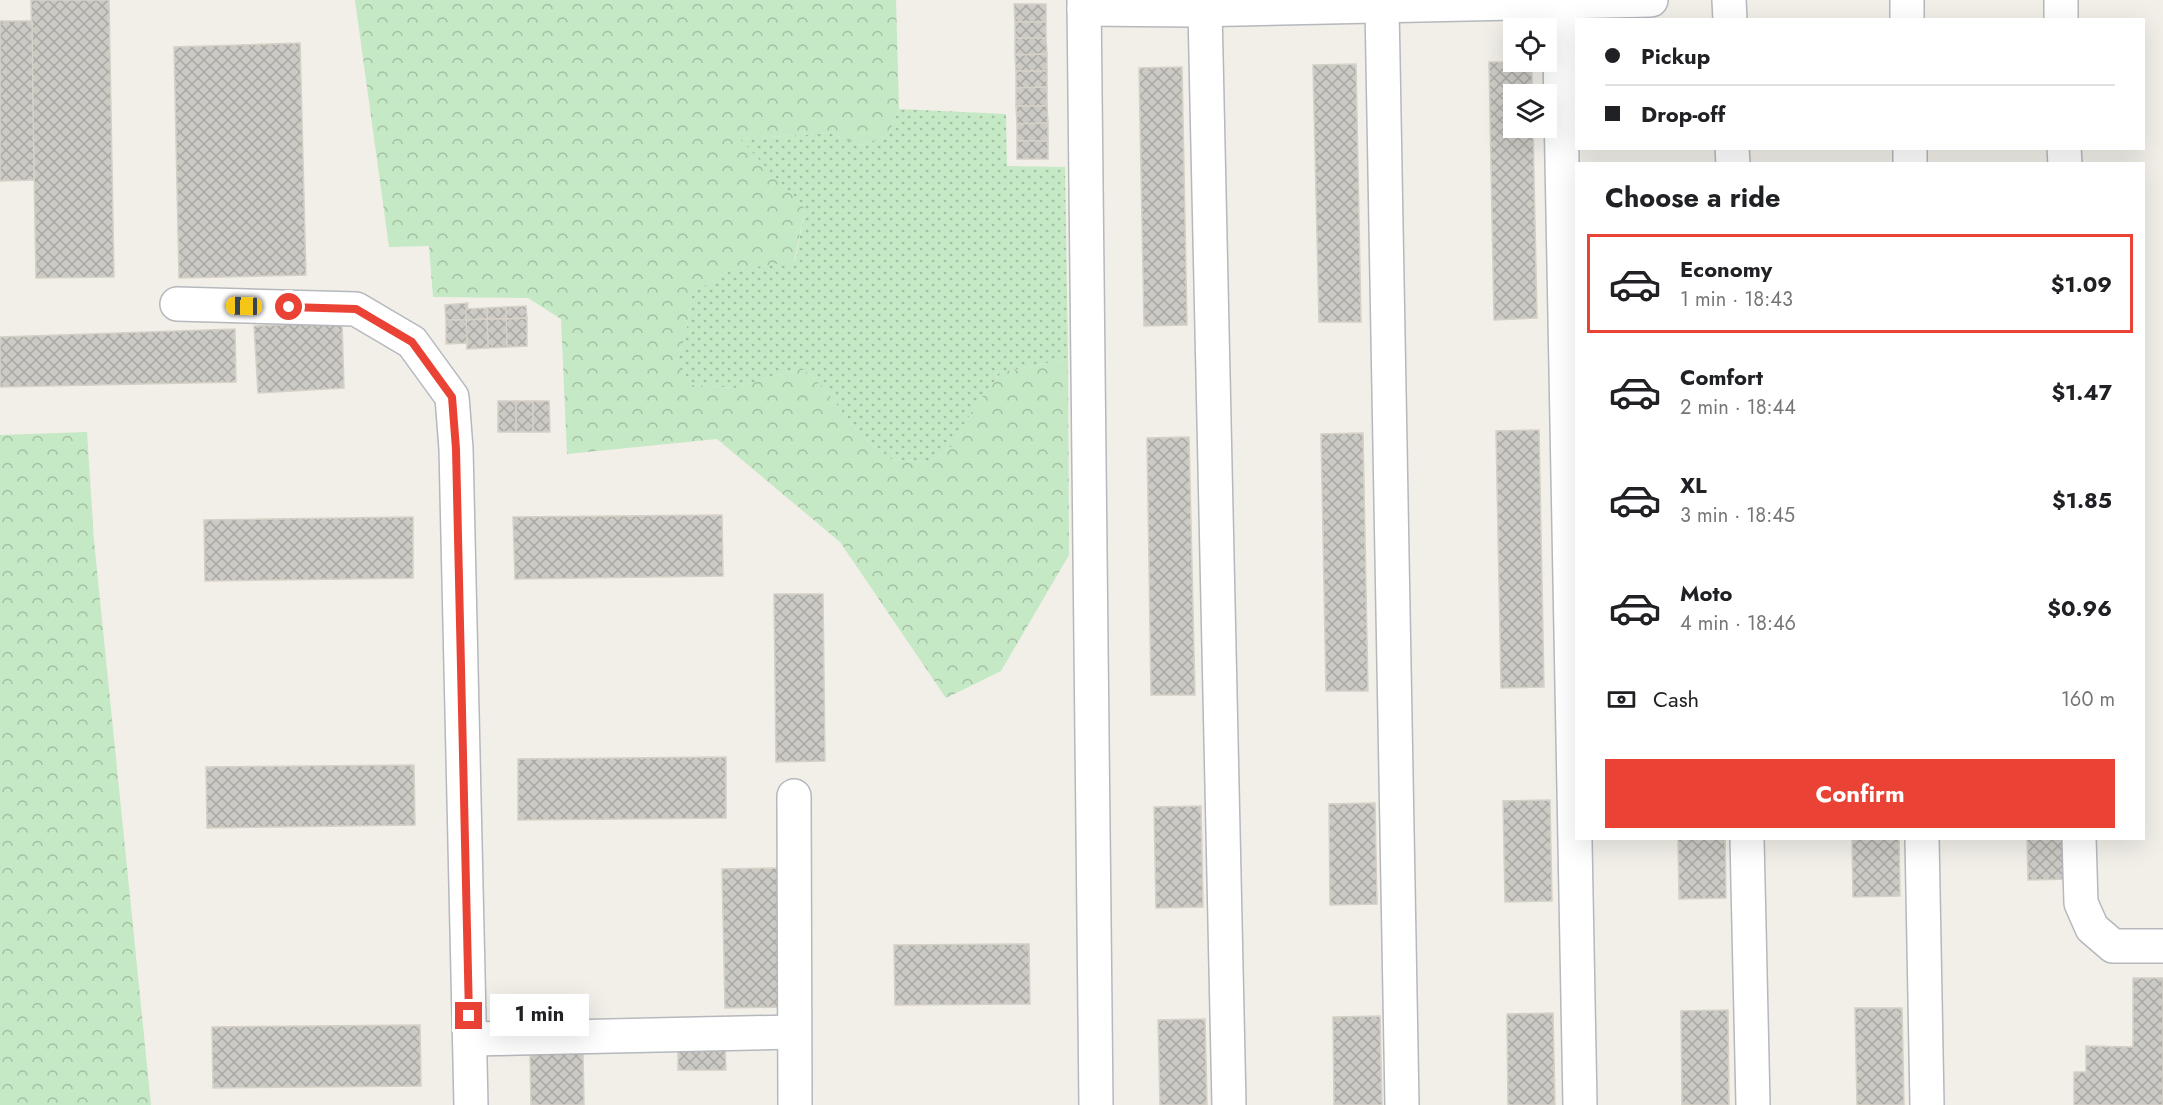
<!DOCTYPE html>
<meta charset="utf-8">
<style>
:root{--surface:#fff;--page:#f6f6f6;--text:#202124;--muted:#757577;--line:#e0e0e0;--accent:#ea4335}
body{margin:0;font-family:Jost,sans-serif;background:var(--page);color:var(--text);height:100vh;display:flex;flex-direction:column;font-size:22px;white-space:nowrap}
*{box-sizing:border-box;margin:0}
p{font-size:20px;color:var(--muted)}
.icon{flex:none;width:33px;height:33px;fill:none;stroke:currentColor;stroke-width:2;stroke-linecap:round;stroke-linejoin:round}
.map{position:relative;flex:1;overflow:hidden}
.side{position:absolute;left:1575px;top:162px;width:570px;height:678px;display:flex;flex-direction:column;background:var(--surface);border-radius:0px;box-shadow:0 6px 24px #0002}
.side>*{flex:none}
.top-card{position:absolute;left:1575px;top:18px;width:570px;height:132px;border-radius:0px;box-shadow:0 6px 24px #0002;display:grid;align-content:center;height:132px;padding:0 30px;background:var(--surface)}
.controls{position:absolute;left:1503px;top:18px;display:grid;gap:12px}
.controls a{display:grid;place-items:center;width:54px;height:54px;border-radius:0px;background:var(--surface);box-shadow:0 6px 24px #0002;font-size:30px}
.end{position:absolute;width:27px;height:27px;margin:-14px;border:8px solid #ea4335;background:#fff;box-shadow:0 0 0 3px #fff}
.from{border-radius:50%}
.bubble{position:absolute;height:42px;border-radius:0px;background:var(--surface);box-shadow:0 6px 24px #0002;font-size:20px;font-weight:700;line-height:42px;text-align:center}
.car{position:absolute;width:18px;height:36px;margin:-18px -9px;border-radius:8px;box-shadow:0 0 4px 2px #0007;background:linear-gradient(#f5c518 24%,#345 0 40%,#f5c518 0 76%,#345 0 86%,#f5c518 0)}
.top-card b{display:flex;align-items:center;gap:21px;height:57px;font-size:22px}
.top-card b+b{border-top:2px solid var(--line)}
.top-card i{width:15px;height:15px;background:var(--text)}
ul{padding:0;list-style:none}
li{display:flex;align-items:center;gap:18px;height:99px;margin:0 12px 9px;padding:0 18px;border:3px solid transparent;border-radius:0px}
li div{flex:1}
li b{display:block;font-size:22px}
li em{font-style:normal;font-weight:700}
li.on{border-color:var(--accent)}
li>.icon{width:54px;height:54px;stroke-width:1.5}
h2{padding:0 30px;font-size:27px;line-height:72px}
.pay{display:flex;align-items:center;gap:15px;height:66px;padding:0 30px;font-size:22px}
.pay p{margin-inline-start:auto}
.button{display:flex;gap:12px;margin-top:auto;padding:12px 30px}
.button a{flex:1;height:69px;border-radius:0px;background:var(--accent);color:#fff;font-size:24px;font-weight:700;line-height:69px;text-align:center}
.map>svg:first-child{display:block}
.grass{fill:url(#grass-dots)}
.forest{fill:url(#forest-crowns)}
.building{fill:url(#building-cross-hatch);stroke:#d6d1c6;stroke-width:1.5}
.lines{fill:none;stroke-linecap:round;stroke-linejoin:round}
.minor-casing{stroke:#b5b8bc;stroke-width:36}
.minor{stroke:#fff;stroke-width:33}
.route{stroke:#ea4335;stroke-width:8}
</style>
<div class="map">
<svg width="2163" height="1105" viewBox="0 0 2163 1105">
<defs>
<pattern id="grass-dots" width="8" height="8" patternUnits="userSpaceOnUse" patternTransform="scale(1.5)"><rect width="8" height="8" fill="#c5e8c5"/><path d="M2 2h.1M6 6h.1" fill="none" stroke="#a3c0a4" stroke-width="1.8" stroke-linecap="round"/></pattern>
<pattern id="forest-crowns" width="20" height="18" patternUnits="userSpaceOnUse" patternTransform="scale(1.5)"><rect width="20" height="18" fill="#c5e8c5"/><path d="M2 6a3 3 0 1 1 6 0M12 15a3 3 0 1 1 6 0" fill="none" stroke="#a3c0a4"/></pattern>
<pattern id="building-cross-hatch" width="8" height="8" patternUnits="userSpaceOnUse" patternTransform="scale(1.5)"><rect width="8" height="8" fill="#cccac5"/><path d="M0 0l8 8M0 8l8-8" fill="none" stroke="#a9a8a4"/></pattern>
</defs>
<rect width="100%" height="100%" fill="#f1efe8"/>
<polygon class="grass" points="899,109 1006,114 1007,166 1065,167 1068,359 1002,372 974,407 954,445 929,462 891,459 858,433 824,388 802,368 735,388 693,385 676,364 686,334 692,293 731,270 795,261 805,209 739,139 830,133 861,145 888,135"/>
<g class="forest">
<polygon points="355,0 896,0 899,109 888,135 861,145 830,133 740,139 805,209 794,262 731,270 692,293 686,334 676,364 693,385 735,388 802,368 824,388 858,433 891,459 929,462 954,445 974,407 1002,372 1068,359 1069,555 1001,671 946,698 840,542 717,439 567,454 561,319 528,298 433,297 429,246 389,247"/>
<polygon points="87,432 94,541 151,1105 0,1105 0,435"/>
</g>
<g class="building">
<polygon points="31,0 109,0 114,277 36,278"/>
<polygon points="1014,4 1046,4 1046,22 1015,22"/>
<polygon points="0,21 32,21 34,180 0,181"/>
<rect x="1015" y="22" width="31" height="16"/>
<polygon points="1015,38 1046,38 1047,54 1015,55"/>
<polygon points="300,43 306,275 179,278 174,47"/>
<polygon points="1047,54 1047,71 1016,71 1015,55"/>
<polygon points="1489,62 1532,62 1532,94 1514,94 1514,128 1533,128 1537,318 1494,320"/>
<polygon points="1356,64 1361,322 1319,322 1313,65"/>
<polygon points="1182,67 1187,325 1144,326 1139,68"/>
<polygon points="1016,71 1047,71 1047,87 1016,88"/>
<polygon points="1047,87 1047,106 1016,106 1016,88"/>
<polygon points="1016,106 1047,106 1048,123 1017,124"/>
<polygon points="1048,123 1048,141 1017,141 1017,124"/>
<rect x="1017" y="141" width="31" height="18"/>
<polygon points="468,303 466,320 446,320 445,305"/>
<polygon points="526,306 527,318 506,319 506,307"/>
<polygon points="506,307 506,319 487,319 487,308"/>
<polygon points="487,308 487,319 466,320 466,309"/>
<polygon points="527,318 527,346 507,347 506,319"/>
<polygon points="487,319 506,319 507,347 488,348"/>
<polygon points="487,319 488,348 467,349 466,320"/>
<polygon points="446,320 466,320 467,343 446,344"/>
<polygon points="342,322 344,388 258,393 254,326"/>
<polygon points="235,329 236,382 0,387 0,337"/>
<rect x="498" y="401" width="18" height="31"/>
<rect x="516" y="401" width="17" height="31"/>
<polygon points="533,401 549,401 550,432 533,432"/>
<polygon points="1539,430 1544,687 1501,688 1496,431"/>
<polygon points="1363,433 1368,691 1326,691 1321,434"/>
<polygon points="1189,437 1195,695 1151,695 1147,438"/>
<polygon points="722,515 723,576 515,579 513,517"/>
<polygon points="413,517 413,578 205,581 204,520"/>
<polygon points="774,594 823,594 825,761 776,762"/>
<polygon points="726,757 726,818 518,820 518,759"/>
<polygon points="414,765 415,825 207,828 206,767"/>
<polygon points="1550,800 1552,901 1505,902 1503,801"/>
<polygon points="1375,803 1377,904 1330,905 1329,804"/>
<polygon points="1201,806 1203,907 1156,908 1154,807"/>
<polygon points="1678,838 1725,838 1726,898 1679,899"/>
<polygon points="1852,838 1899,838 1900,896 1853,897"/>
<polygon points="2027,838 2067,838 2068,879 2028,880"/>
<polygon points="784,868 786,1007 725,1008 722,869"/>
<polygon points="1029,944 1030,1004 895,1005 894,945"/>
<polygon points="2133,978 2163,978 2163,1105 2074,1105 2074,1072 2086,1072 2086,1046 2133,1047"/>
<polygon points="1855,1008 1902,1008 1904,1105 1857,1105"/>
<polygon points="1728,1010 1729,1105 1682,1105 1681,1011"/>
<polygon points="1553,1013 1555,1105 1508,1105 1507,1014"/>
<polygon points="1380,1016 1382,1105 1334,1105 1333,1017"/>
<polygon points="1205,1019 1207,1105 1160,1105 1158,1020"/>
<polygon points="420,1025 421,1086 213,1088 212,1027"/>
<polygon points="725,1042 726,1070 678,1070 678,1043"/>
<polygon points="583,1052 584,1105 531,1105 530,1053"/>
</g>
<g class="lines">
<defs>
<g id="minor">
<polyline points="1084,0 1096,1105"/>
<polyline points="1729,0 1730,20"/>
<polyline points="1907,0 1907,20"/>
<polyline points="2061,0 2061,20"/>
<polyline points="1559,2 1580,1105"/>
<polyline points="1382,6 1402,1105"/>
<polyline points="1084,9 1193,10 1651,0"/>
<polyline points="1205,10 1229,1105"/>
<polyline points="1732,148 1733,164"/>
<polyline points="1910,148 1910,164"/>
<polyline points="2064,148 2065,164"/>
<polyline points="177,304 356,309 412,342 452,397 456,449 471,1105"/>
<polyline points="794,796 795,1105"/>
<polyline points="1747,838 1753,1105"/>
<polyline points="1922,838 1927,1105"/>
<polyline points="2079,838 2081,903 2092,928 2113,946 2163,946"/>
<polyline points="470,1039 793,1032"/>
</g>
</defs>
<use href="#minor" class="minor-casing"/>
<use href="#minor" class="minor"/>
</g>
<g class="lines">
<polyline class="route" points="289,307 356,309 412,342 452,397 456,449 469,1016"/>
</g>
</svg>
<div class="controls">
<a><svg class="icon" aria-label="locate" viewBox="0 0 24 24"><circle cx="12" cy="12" r="6"/><path d="M12 2v4M12 18v4M2 12h4M18 12h4"/></svg></a>
<a><svg class="icon" aria-label="layers" viewBox="0 0 24 24"><path d="M12 4l9 5-9 5-9-5zM3 14l9 5 9-5"/></svg></a>
</div>
<i class="end from" style="left:289px;top:307px"></i>
<i class="end" style="left:469px;top:1016px"></i>
<div class="bubble" style="left:490px;top:994px;width:99px">1 min</div>
<i class="car" style="left:244px;top:306px;rotate:271deg"></i>
<div class="top-card">
<b><i class="from"></i>Pickup</b>
<b><i></i>Drop-off</b>
</div>
<section class="side">
<h2>Choose a ride</h2>
<ul>
<li class="on"><svg class="icon" aria-label="car" viewBox="0 0 24 24"><path d="M5 17H2v-5l4-1 3-4h7l3 4 3 1v5h-3M9 17h6M6 11h13"/><circle cx="7" cy="17" r="2"/><circle cx="17" cy="17" r="2"/></svg><div><b>Economy</b><p>1 min · 18:43</p></div><em>$1.09</em></li>
<li><svg class="icon" aria-label="car" viewBox="0 0 24 24"><path d="M5 17H2v-5l4-1 3-4h7l3 4 3 1v5h-3M9 17h6M6 11h13"/><circle cx="7" cy="17" r="2"/><circle cx="17" cy="17" r="2"/></svg><div><b>Comfort</b><p>2 min · 18:44</p></div><em>$1.47</em></li>
<li><svg class="icon" aria-label="car" viewBox="0 0 24 24"><path d="M5 17H2v-5l4-1 3-4h7l3 4 3 1v5h-3M9 17h6M6 11h13"/><circle cx="7" cy="17" r="2"/><circle cx="17" cy="17" r="2"/></svg><div><b>XL</b><p>3 min · 18:45</p></div><em>$1.85</em></li>
<li><svg class="icon" aria-label="car" viewBox="0 0 24 24"><path d="M5 17H2v-5l4-1 3-4h7l3 4 3 1v5h-3M9 17h6M6 11h13"/><circle cx="7" cy="17" r="2"/><circle cx="17" cy="17" r="2"/></svg><div><b>Moto</b><p>4 min · 18:46</p></div><em>$0.96</em></li>
</ul>
<div class="pay"><svg class="icon" aria-label="cash" viewBox="0 0 24 24"><path d="M3 7h18v10H3z"/><circle cx="12" cy="12" r="2"/></svg>Cash<p>160 m</p></div>
<div class="button"><a>Confirm</a></div>
</section>
</div>
